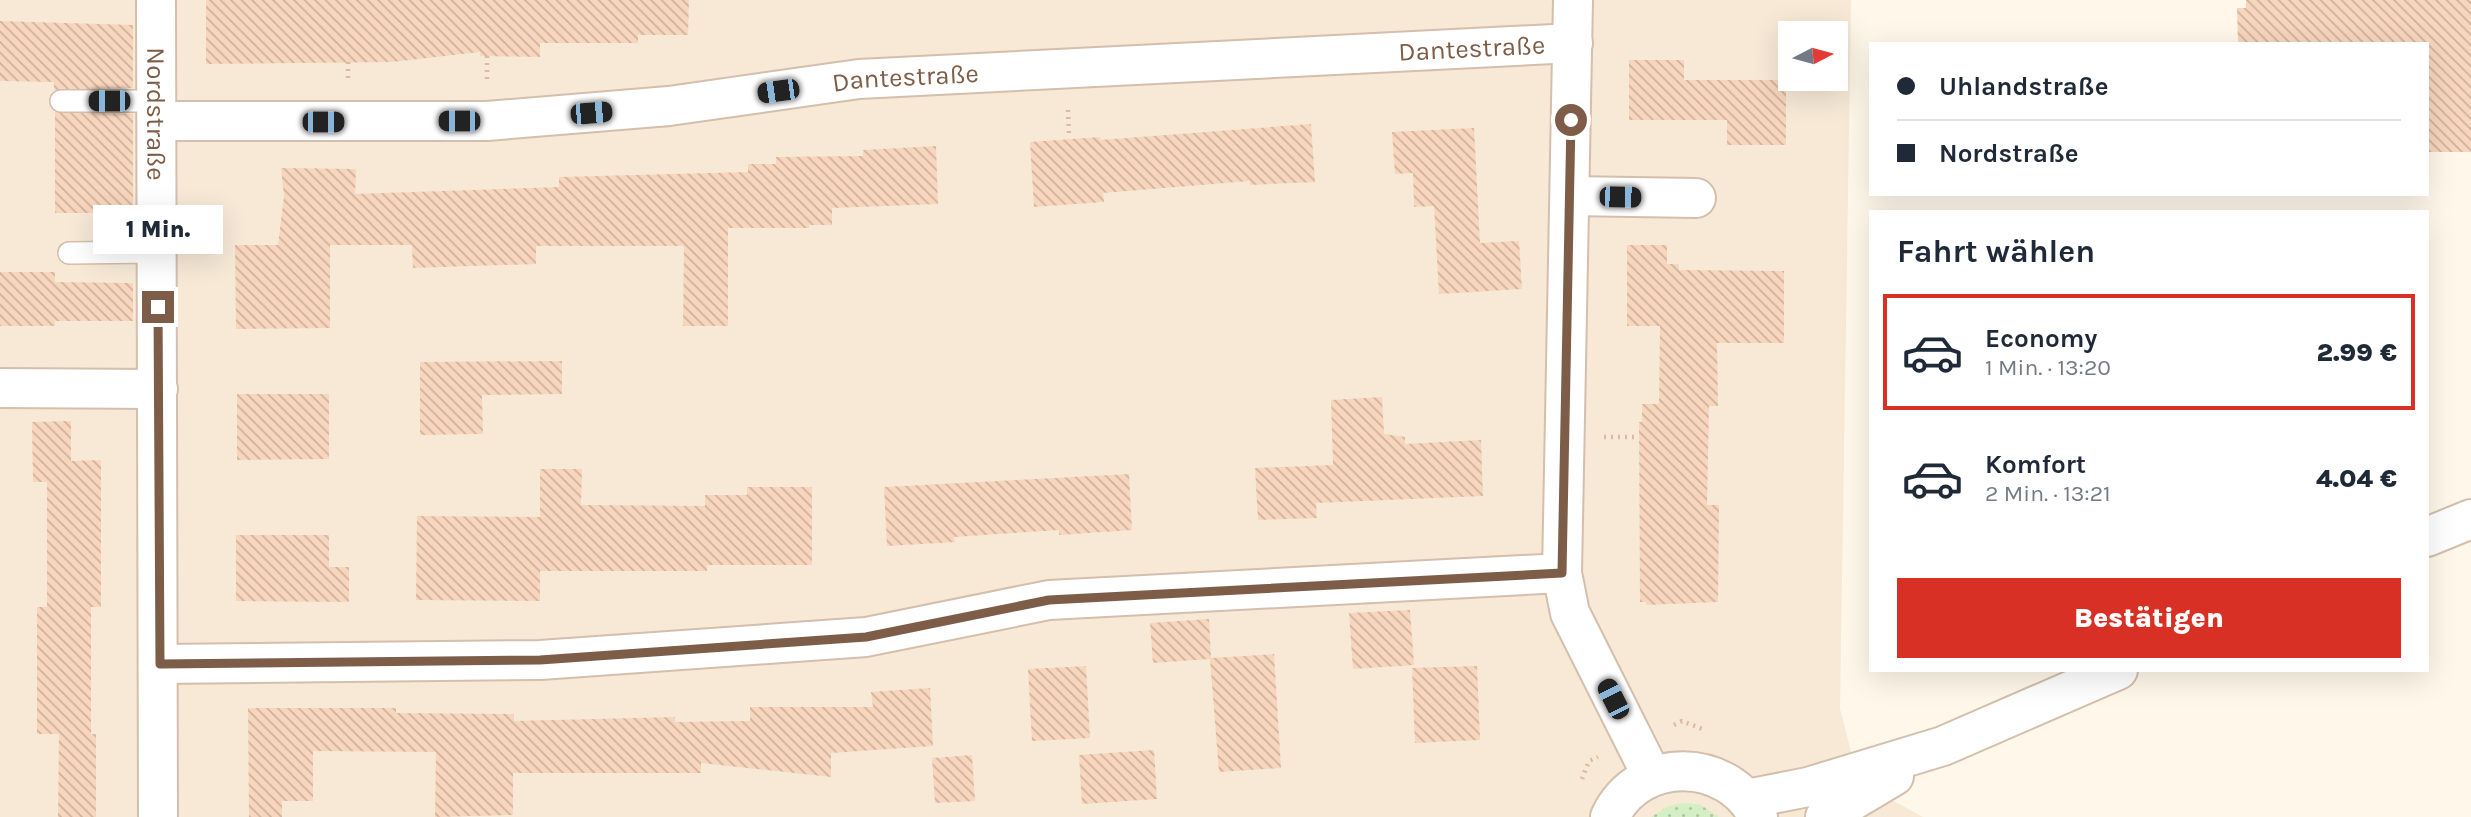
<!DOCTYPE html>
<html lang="de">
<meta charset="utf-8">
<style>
:root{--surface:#fff;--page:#f6f6f7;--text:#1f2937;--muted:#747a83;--line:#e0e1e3;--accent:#d93025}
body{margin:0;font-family:Karla,sans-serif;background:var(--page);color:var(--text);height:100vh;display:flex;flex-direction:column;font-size:26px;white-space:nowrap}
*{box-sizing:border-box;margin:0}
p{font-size:23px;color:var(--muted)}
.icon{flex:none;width:38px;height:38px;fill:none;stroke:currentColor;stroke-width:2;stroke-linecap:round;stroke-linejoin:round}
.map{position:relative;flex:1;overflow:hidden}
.side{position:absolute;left:1869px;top:210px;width:560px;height:462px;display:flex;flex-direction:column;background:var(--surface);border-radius:0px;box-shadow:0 7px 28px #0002}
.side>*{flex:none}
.banner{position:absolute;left:1869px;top:42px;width:560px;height:154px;border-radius:0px;box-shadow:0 7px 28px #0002;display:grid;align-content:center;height:154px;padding:0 28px;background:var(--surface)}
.needle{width:46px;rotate:84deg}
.fabs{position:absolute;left:1778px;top:21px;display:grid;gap:14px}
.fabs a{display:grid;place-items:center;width:70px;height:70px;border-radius:0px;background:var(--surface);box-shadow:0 7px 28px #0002;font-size:35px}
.end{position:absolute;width:32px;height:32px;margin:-16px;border:9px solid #7e5d48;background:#fff;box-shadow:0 0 0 4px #fff}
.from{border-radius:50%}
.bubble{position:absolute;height:49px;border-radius:0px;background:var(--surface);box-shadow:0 7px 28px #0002;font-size:23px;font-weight:800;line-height:49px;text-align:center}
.car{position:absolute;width:21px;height:42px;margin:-21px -10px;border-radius:9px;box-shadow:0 0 5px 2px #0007;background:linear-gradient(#222 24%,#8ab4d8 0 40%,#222 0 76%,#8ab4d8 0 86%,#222 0)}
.banner b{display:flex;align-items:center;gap:24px;height:66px;font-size:26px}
.banner b+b{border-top:2px solid var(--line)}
.banner i{width:18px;height:18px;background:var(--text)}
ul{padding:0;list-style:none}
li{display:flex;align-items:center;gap:21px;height:116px;margin:0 14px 10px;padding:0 14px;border:4px solid transparent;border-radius:0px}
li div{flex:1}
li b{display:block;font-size:26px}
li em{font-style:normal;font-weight:800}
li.current{border-color:var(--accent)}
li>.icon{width:63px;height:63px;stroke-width:1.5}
h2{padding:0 28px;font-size:32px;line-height:84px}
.action{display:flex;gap:14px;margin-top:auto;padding:14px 28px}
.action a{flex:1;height:80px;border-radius:0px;background:var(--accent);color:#fff;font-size:28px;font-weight:800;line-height:80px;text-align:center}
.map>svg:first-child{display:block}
.residential{fill:#f7e9d6;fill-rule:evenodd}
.grass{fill:url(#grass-dots)}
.building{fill:url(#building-back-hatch)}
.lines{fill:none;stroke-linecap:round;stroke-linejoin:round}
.service-casing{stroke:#d3bfac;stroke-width:24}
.minor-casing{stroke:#d3bfac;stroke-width:42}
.tertiary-casing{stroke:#d3bfac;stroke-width:42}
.path{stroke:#deb99f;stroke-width:4.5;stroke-dasharray:2 5;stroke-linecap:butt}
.service{stroke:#fff;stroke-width:21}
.minor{stroke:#fff;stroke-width:38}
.tertiary{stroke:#fff;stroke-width:38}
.route{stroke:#7e5d48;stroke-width:9}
.labels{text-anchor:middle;stroke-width:5;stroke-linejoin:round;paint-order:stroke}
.street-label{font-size:26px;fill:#7e5d48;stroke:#fffaf2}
</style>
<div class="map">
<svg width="2471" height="817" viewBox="0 0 2471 817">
<defs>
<pattern id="grass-dots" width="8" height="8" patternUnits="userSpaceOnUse" patternTransform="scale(1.75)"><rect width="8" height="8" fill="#d5efc5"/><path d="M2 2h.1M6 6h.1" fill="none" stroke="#b2c5a2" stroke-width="1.8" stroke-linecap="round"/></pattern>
<pattern id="building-back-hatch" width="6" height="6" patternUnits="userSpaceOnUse" patternTransform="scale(1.75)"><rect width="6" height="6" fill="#f8d6bd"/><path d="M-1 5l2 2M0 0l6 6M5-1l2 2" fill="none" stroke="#ceb19c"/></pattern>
</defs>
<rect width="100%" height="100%" fill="#fff7e9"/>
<path class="residential" d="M0 0H1851L1840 709 1859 782 1923 817H0ZM1790 33H1836V79H1790Z"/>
<polygon class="grass" points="1685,803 1701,805 1719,817 1651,817 1669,806"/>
<g class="building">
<polygon points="206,0 689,0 688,35 638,35 638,43 540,43 540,57 480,56 480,52 392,62 206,64"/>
<polygon points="2246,0 2471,0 2471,152 2427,152 2427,44 2238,44 2237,8 2246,8"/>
<polygon points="0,21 133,25 133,88 54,90 54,82 0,81"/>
<polygon points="1629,60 1684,60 1684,80 1786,80 1786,145 1727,145 1727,120 1629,120"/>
<polygon points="55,112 133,114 133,213 55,213"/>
<polygon points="1311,124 1315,182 1250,185 1250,181 1103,193 1104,202 1034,207 1030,142 1100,137 1100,140"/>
<polygon points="1474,128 1480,243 1519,241 1522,289 1439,294 1434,206 1414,207 1413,173 1395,174 1392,132"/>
<polygon points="936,146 938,204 832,208 832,225 809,225 809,228 728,228 728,326 683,326 684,246 536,246 536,264 413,268 412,245 330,245 330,328 236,329 235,245 278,245 284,196 281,168 356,169 355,194 559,187 559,177 748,172 748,164 776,164 776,157 863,156 863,150"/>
<polygon points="1627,245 1667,245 1667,264 1679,264 1679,270 1784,271 1784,343 1717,343 1718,406 1709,406 1707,505 1719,505 1718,602 1646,605 1646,602 1640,602 1639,422 1642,422 1642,404 1659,404 1660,326 1627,326"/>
<polygon points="0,272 55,272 55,282 133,283 133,321 55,321 55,326 0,326"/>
<polygon points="562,361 562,394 482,395 483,434 420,435 420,362"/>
<polygon points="237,394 329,394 329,459 237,460"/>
<polygon points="1382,397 1384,434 1405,437 1405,444 1481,440 1483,496 1316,503 1317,518 1258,520 1255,468 1333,465 1331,400"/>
<polygon points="71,421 71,461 101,460 101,607 91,607 91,734 96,734 96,817 58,817 59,734 37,734 37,607 47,607 47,482 33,482 32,422"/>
<polygon points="540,469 582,469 581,505 705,506 705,495 747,495 747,487 812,487 812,565 707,565 707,571 540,571 540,601 416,600 417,516 540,517"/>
<polygon points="1129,474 1132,530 1059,535 1059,530 954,537 955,542 887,546 884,487"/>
<polygon points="236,535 329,535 329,567 349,567 349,602 236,601"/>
<polygon points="1410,610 1414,665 1353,669 1349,613"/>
<polygon points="1209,619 1211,658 1274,654 1281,768 1219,772 1210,659 1153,663 1150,623"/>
<polygon points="1086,666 1090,738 1032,741 1028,669"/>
<polygon points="1477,666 1480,740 1415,743 1412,668"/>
<polygon points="930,688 933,746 831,753 831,777 701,763 701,773 513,773 513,815 435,817 436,752 313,751 313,801 282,801 282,817 249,817 248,708 396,708 396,713 514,714 514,721 675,717 675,722 750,721 750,707 873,707 871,692"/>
<polygon points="1154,750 1157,799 1082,804 1079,755"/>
<polygon points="972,755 975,801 935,803 932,758"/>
</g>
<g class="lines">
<defs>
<g id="service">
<polyline points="61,101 157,101"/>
<polyline points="69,253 157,252"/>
</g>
<g id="minor">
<path id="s1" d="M156 0 158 817"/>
<polyline points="1573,0 1562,573 1570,613 1652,776"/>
<path id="s2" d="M157 121H487L669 106 859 79 1573 43"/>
<polyline points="1570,196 1696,198"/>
<polyline points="0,388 158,389"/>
<polyline points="160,664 540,660 866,637 1049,600 1562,573"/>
</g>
<g id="tertiary">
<polyline points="2427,537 2471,519"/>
<polyline points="1747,799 1808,787 1943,746 2118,670"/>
<path d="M1610 817C1639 755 1728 757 1758 817"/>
<polyline points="1825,817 1894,776"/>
</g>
</defs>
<use href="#service" class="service-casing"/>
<use href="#minor" class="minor-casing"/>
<use href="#tertiary" class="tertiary-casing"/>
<g class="path">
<polyline points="487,56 487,80"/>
<polyline points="348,62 348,82"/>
<polyline points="1068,110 1069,137"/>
<polyline points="1604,437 1635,437"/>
<polyline points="1674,725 1682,721 1705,730"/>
<polyline points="1582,779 1589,761 1598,757"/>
</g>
<use href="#service" class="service"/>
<use href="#minor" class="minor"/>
<use href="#tertiary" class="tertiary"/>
</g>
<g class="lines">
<polyline class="route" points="158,307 160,664 540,660 866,637 1049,600 1562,573 1571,120"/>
</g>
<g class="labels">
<g class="street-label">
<text dy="9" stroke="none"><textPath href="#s2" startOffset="1318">Dantestraße</textPath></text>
<text dy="9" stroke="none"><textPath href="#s2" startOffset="751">Dantestraße</textPath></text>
<text dy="9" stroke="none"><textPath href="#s1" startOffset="114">Nordstraße</textPath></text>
</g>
</g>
</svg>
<div class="fabs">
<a><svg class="needle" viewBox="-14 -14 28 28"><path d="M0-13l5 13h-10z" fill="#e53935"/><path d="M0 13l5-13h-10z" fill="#747a83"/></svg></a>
</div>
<i class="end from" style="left:1571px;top:120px"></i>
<i class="end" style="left:158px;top:307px"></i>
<div class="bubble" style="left:93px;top:205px;width:130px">1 Min.</div>
<i class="car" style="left:778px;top:91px;rotate:262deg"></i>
<i class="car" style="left:109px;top:101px;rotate:270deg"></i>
<i class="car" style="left:591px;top:113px;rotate:85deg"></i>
<i class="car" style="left:459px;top:121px;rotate:270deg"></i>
<i class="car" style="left:323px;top:122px;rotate:90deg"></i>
<i class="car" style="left:1620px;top:197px;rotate:91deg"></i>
<i class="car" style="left:1613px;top:699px;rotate:333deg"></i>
<div class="banner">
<b><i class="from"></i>Uhlandstraße</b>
<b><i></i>Nordstraße</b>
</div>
<section class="side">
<h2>Fahrt wählen</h2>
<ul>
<li class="current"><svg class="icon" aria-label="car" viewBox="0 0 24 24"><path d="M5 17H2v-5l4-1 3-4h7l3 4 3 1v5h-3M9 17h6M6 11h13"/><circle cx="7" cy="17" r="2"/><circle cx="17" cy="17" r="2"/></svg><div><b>Economy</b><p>1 Min. · 13:20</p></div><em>2.99 €</em></li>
<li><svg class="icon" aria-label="car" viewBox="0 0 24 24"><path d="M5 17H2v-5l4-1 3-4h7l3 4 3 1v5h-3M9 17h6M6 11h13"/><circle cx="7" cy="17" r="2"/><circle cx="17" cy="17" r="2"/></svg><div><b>Komfort</b><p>2 Min. · 13:21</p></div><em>4.04 €</em></li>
</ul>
<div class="action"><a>Bestätigen</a></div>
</section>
</div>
